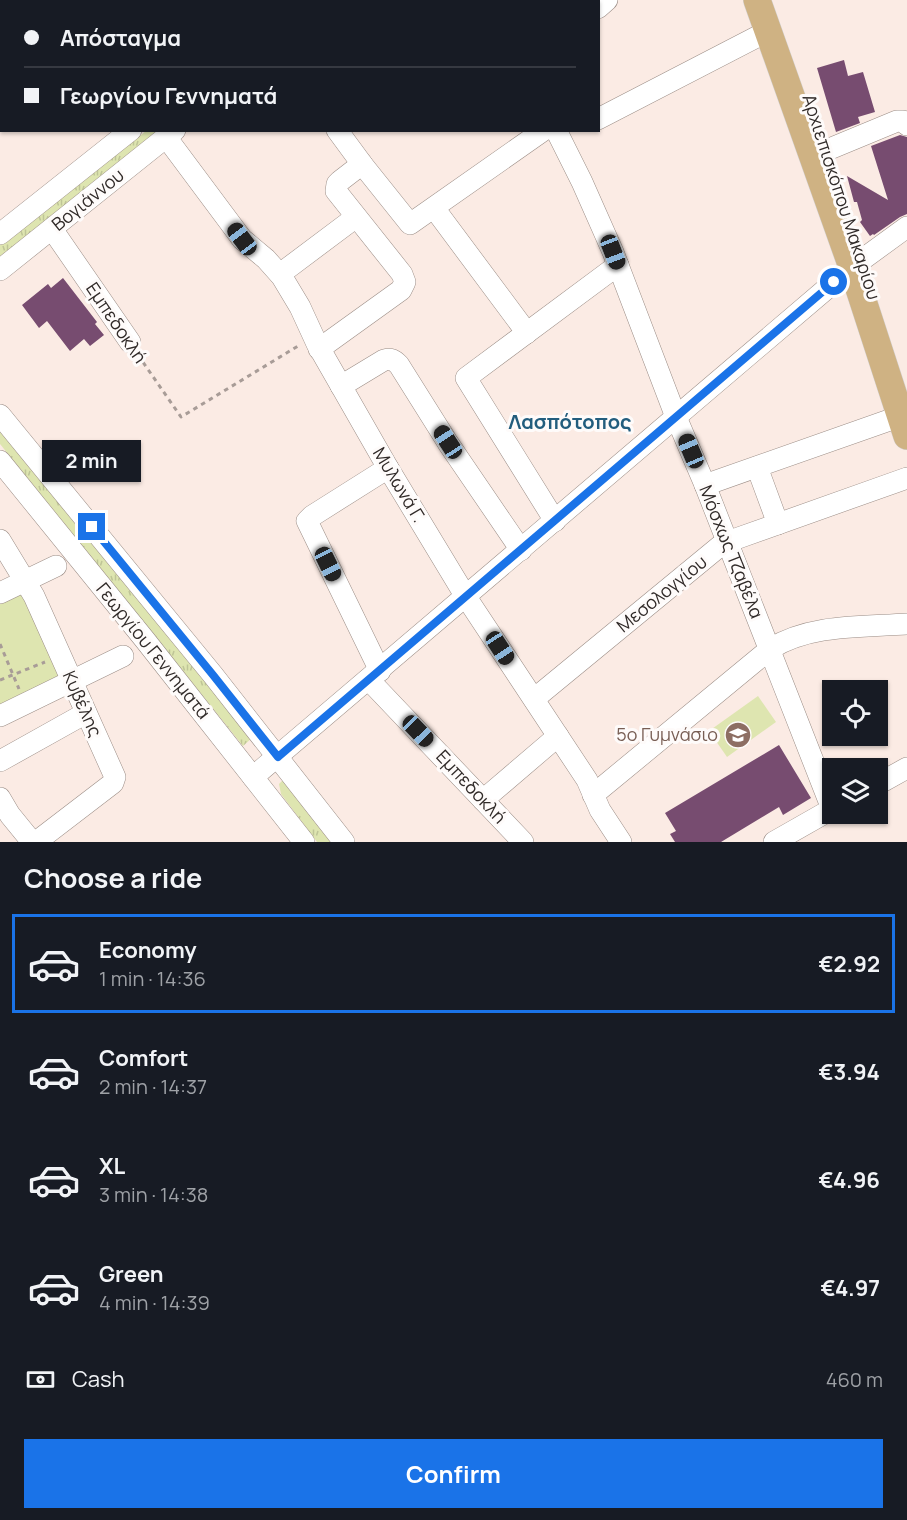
<!DOCTYPE html>
<meta charset="utf-8">
<style>
:root{--surface:#171b24;--page:#20242c;--text:#f1f3f6;--muted:#9ea1a6;--line:#363941;--accent:#1a73e8}
body{margin:0;font-family:Manrope,sans-serif;background:var(--page);color:var(--text);height:100vh;display:flex;flex-direction:column;font-size:22px;white-space:nowrap}
*{box-sizing:border-box;margin:0}
p{font-size:20px;color:var(--muted)}
.icon{flex:none;width:33px;height:33px;fill:none;stroke:currentColor;stroke-width:2;stroke-linecap:round;stroke-linejoin:round}
.map{position:relative;height:842px;overflow:hidden}
.side{display:flex;flex-direction:column;background:var(--surface);flex:1}
.side>*{flex:none}
.banner{position:absolute;left:0px;top:0px;width:600px;height:132px;box-shadow:0 2px 4px #0004;display:grid;align-content:center;height:132px;padding:0 24px;background:var(--surface)}
.buttons{position:absolute;left:822px;top:680px;display:grid;gap:12px}
.buttons a{display:grid;place-items:center;width:66px;height:66px;border-radius:0px;background:var(--surface);box-shadow:0 2px 4px #0004;font-size:30px}
.end{position:absolute;width:27px;height:27px;margin:-14px;border:8px solid #1a73e8;background:#fff;box-shadow:0 0 0 3px #fff}
.from{border-radius:50%}
.bubble{position:absolute;height:42px;border-radius:0px;background:var(--surface);box-shadow:0 2px 4px #0004;font-size:20px;font-weight:700;line-height:42px;text-align:center}
.car{position:absolute;width:18px;height:36px;margin:-18px -9px;border-radius:8px;box-shadow:0 0 4px 2px #0007;background:linear-gradient(#222 24%,#8ab4d8 0 40%,#222 0 76%,#8ab4d8 0 86%,#222 0)}
.banner b{display:flex;align-items:center;gap:21px;height:57px;font-size:22px}
.banner b+b{border-top:2px solid var(--line)}
.banner i{width:15px;height:15px;background:var(--text)}
ul{padding:0;list-style:none}
li{display:flex;align-items:center;gap:18px;height:99px;margin:0 12px 9px;padding:0 12px;border:3px solid transparent;border-radius:0px}
li div{flex:1}
li b{display:block;font-size:22px}
li em{font-style:normal;font-weight:700}
li.current{border-color:var(--accent)}
li>.icon{width:54px;height:54px;stroke-width:1.5}
h2{padding:0 24px;font-size:27px;line-height:72px}
.pay{display:flex;align-items:center;gap:15px;height:66px;padding:0 24px;font-size:22px}
.pay p{margin-inline-start:auto}
.button{display:flex;gap:12px;margin-top:auto;padding:12px 24px}
.button a{flex:1;height:69px;border-radius:0px;background:var(--accent);color:#fff;font-size:24px;font-weight:700;line-height:69px;text-align:center}
.map>svg:first-child{display:block}
.grass{fill:url(#grass-tufts)}
.green{fill:#dee5b0}
.building{fill:#774c70}
.lines{fill:none;stroke-linecap:round;stroke-linejoin:round}
.minor-casing{stroke:#9b8d86;stroke-width:22}
.major-casing{stroke:#d2d0d0;stroke-width:28}
.path{stroke:#a89c97;stroke-width:3;stroke-dasharray:4.5 4.5;stroke-linecap:butt}
.minor{stroke:#fff;stroke-width:21}
.major{stroke:#cfb283;stroke-width:27}
.route{stroke:#1a73e8;stroke-width:8}
.labels{text-anchor:middle;stroke-width:6;stroke-linejoin:round;paint-order:stroke}
.street-label{font-size:18px;fill:#312b29;stroke:#fefbfa}
.education-label{font-size:18px;fill:#785e54;stroke:#fefbfa;text-anchor:end}
.neighbourhood-label{font-size:20px;font-weight:bold;fill:#225d7d;stroke:#fefbfa}
</style>
<div class="map">
<svg width="907" height="842" viewBox="0 0 907 842">
<defs>
<pattern id="grass-tufts" width="24" height="20" patternUnits="userSpaceOnUse" patternTransform="scale(1.5)"><rect width="24" height="20" fill="#dee5b0"/><path d="M3 7l-1-3M5 7V3M7 7l1-3M15 17l-1-3M17 17v-4M19 17l1-3" fill="none" stroke="#bfc597"/></pattern>
</defs>
<rect width="100%" height="100%" fill="#fbebe4"/>
<g class="grass">
<polygon points="146,131 161,131 0,257 0,245"/>
<polygon points="0,428 252,738 243,746 0,444"/>
<polygon points="283,780 332,842 317,842 281,794 279,784"/>
</g>
<g class="green">
<polygon points="26,589 65,678 0,709 0,601"/>
<polygon points="758,696 776,722 727,757 709,731"/>
</g>
<g class="building">
<polygon points="844,60 848,76 863,72 875,112 858,117 860,123 836,132 817,68"/>
<polygon points="900,135 907,137 907,214 900,217 874,235 873,234 870,236 860,222 862,220 857,202 854,202 847,176 888,200 871,146"/>
<polygon points="63,278 97,322 95,324 104,335 90,346 84,339 70,351 47,321 39,328 22,305 48,284 51,288"/>
<polygon points="779,745 811,798 783,815 779,807 721,842 675,842 670,834 676,831 665,813"/>
</g>
<g class="lines">
<defs>
<g id="minor">
<polyline points="217,0 219,2"/>
<polyline points="477,0 478,2"/>
<polyline points="184,2 186,0"/>
<polyline points="294,2 296,0"/>
<polyline points="338,2 340,0"/>
<polyline points="598,8 607,0"/>
<polyline points="0,49 2,48"/>
<polyline points="598,119 768,31"/>
<polyline points="337,130 362,164 410,224 544,130"/>
<polyline points="556,130 582,182 613,252 676,417 705,485 832,809"/>
<polyline points="166,137 242,239 266,259 282,277 300,307 317,344 388,468 466,597 587,780 600,810 621,842"/>
<polyline points="827,150 897,121 903,121 907,125"/>
<polyline points="434,208 527,333"/>
<polyline points="52,229 130,342"/>
<polyline points="0,234 131,130"/>
<polyline points="0,270 175,130"/>
<polyline points="280,274 356,217"/>
<polyline points="319,349 401,290 405,282 402,274 336,191 337,184 340,181 362,164"/>
<path d="M341 386 384 360C391 358 394 360 399 365L448 443 521 550"/>
<polyline points="0,415 213,675 344,842"/>
<polyline points="0,461 145,640 304,842"/>
<polyline points="757,467 778,524"/>
<polyline points="705,485 901,416"/>
<polyline points="555,521 466,378 618,265"/>
<polyline points="0,540 34,596 115,777 113,783 36,842"/>
<polyline points="0,593 56,566"/>
<polyline points="380,671 307,521 312,516 388,468"/>
<polyline points="369,680 523,842"/>
<polyline points="534,699 720,546 727,542 907,478"/>
<polyline points="0,716 123,656"/>
<polyline points="0,761 86,713"/>
<polyline points="253,777 852,267 907,227"/>
<polyline points="878,784 907,768"/>
<path d="M593 795 770 649C810 624 861 627 907 624"/>
<polyline points="0,798 10,815 32,842"/>
<polyline points="483,800 558,736"/>
<polyline points="774,842 832,809"/>
</g>
<polyline id="major" points="757,0 852,267 907,436"/>
</defs>
<use href="#minor" class="minor-casing"/>
<use href="#major" class="major-casing"/>
<g class="path">
<polyline points="138,355 181,417 298,346"/>
<polyline points="0,644 19,689"/>
<polyline points="0,680 45,662"/>
</g>
<use href="#minor" class="minor"/>
<use href="#major" class="major"/>
</g>
<g class="lines">
<polyline class="route" points="92,527 213,675 278,757 834,282"/>
</g>
<defs>
<symbol id="school-disc" viewBox="-11 -11 22 22"><circle r="9.5" fill="#8d6e63" stroke="#fefbfa"/><path d="M0-5L7-2L0 1L-7-2ZM-4 1L0 2.5L4 1V4Q0 6-4 4Z" fill="#fff"/></symbol>
</defs>
<g fill-rule="evenodd">
<use href="#school-disc" x="723" y="720" width="30" height="30"/>
</g>
<g class="labels">
<g class="street-label">
<text transform="translate(841 197) rotate(72)" y="6">Αρχιεπισκόπου Μακαρίου</text>
<text transform="translate(88 200) rotate(-39)" y="6">Βογιάννου</text>
<text transform="translate(116 323) rotate(56)" y="6">Εμπεδοκλή</text>
<text transform="translate(399 485) rotate(59)" y="6">Μυλωνά Γ.</text>
<text transform="translate(731 552) rotate(68)" y="6">Μόσχως Τζαβέλα</text>
<text transform="translate(662 594) rotate(-39)" y="6">Μεσολογγίου</text>
<text transform="translate(153 651) rotate(51)" y="6">Γεωργίου Γεννηματά</text>
<text transform="translate(82 704) rotate(66)" y="6">Κυβέλης</text>
<text transform="translate(471 787) rotate(47)" y="6">Εμπεδοκλή</text>
</g>
<g class="education-label">
<text x="718" y="741">5ο Γυμνάσιο</text>
</g>
<g class="neighbourhood-label">
<text x="570" y="429">Λασπότοπος</text>
</g>
</g>
</svg>
<div class="buttons">
<a><svg class="icon" aria-label="locate" viewBox="0 0 24 24"><circle cx="12" cy="12" r="6"/><path d="M12 2v4M12 18v4M2 12h4M18 12h4"/></svg></a>
<a><svg class="icon" aria-label="layers" viewBox="0 0 24 24"><path d="M12 4l9 5-9 5-9-5zM3 14l9 5 9-5"/></svg></a>
</div>
<i class="end from" style="left:834px;top:282px"></i>
<i class="end" style="left:92px;top:527px"></i>
<div class="bubble" style="left:42px;top:440px;width:99px">2 min</div>
<i class="car" style="left:242px;top:239px;rotate:323deg"></i>
<i class="car" style="left:613px;top:252px;rotate:159deg"></i>
<i class="car" style="left:448px;top:442px;rotate:327deg"></i>
<i class="car" style="left:691px;top:451px;rotate:337deg"></i>
<i class="car" style="left:328px;top:564px;rotate:154deg"></i>
<i class="car" style="left:500px;top:648px;rotate:147deg"></i>
<i class="car" style="left:418px;top:731px;rotate:136deg"></i>
<div class="banner">
<b><i class="from"></i>Απόσταγμα</b>
<b><i></i>Γεωργίου Γεννηματά</b>
</div>
</div>
<section class="side">
<h2>Choose a ride</h2>
<ul>
<li class="current"><svg class="icon" aria-label="car" viewBox="0 0 24 24"><path d="M5 17H2v-5l4-1 3-4h7l3 4 3 1v5h-3M9 17h6M6 11h13"/><circle cx="7" cy="17" r="2"/><circle cx="17" cy="17" r="2"/></svg><div><b>Economy</b><p>1 min · 14:36</p></div><em>€2.92</em></li>
<li><svg class="icon" aria-label="car" viewBox="0 0 24 24"><path d="M5 17H2v-5l4-1 3-4h7l3 4 3 1v5h-3M9 17h6M6 11h13"/><circle cx="7" cy="17" r="2"/><circle cx="17" cy="17" r="2"/></svg><div><b>Comfort</b><p>2 min · 14:37</p></div><em>€3.94</em></li>
<li><svg class="icon" aria-label="car" viewBox="0 0 24 24"><path d="M5 17H2v-5l4-1 3-4h7l3 4 3 1v5h-3M9 17h6M6 11h13"/><circle cx="7" cy="17" r="2"/><circle cx="17" cy="17" r="2"/></svg><div><b>XL</b><p>3 min · 14:38</p></div><em>€4.96</em></li>
<li><svg class="icon" aria-label="car" viewBox="0 0 24 24"><path d="M5 17H2v-5l4-1 3-4h7l3 4 3 1v5h-3M9 17h6M6 11h13"/><circle cx="7" cy="17" r="2"/><circle cx="17" cy="17" r="2"/></svg><div><b>Green</b><p>4 min · 14:39</p></div><em>€4.97</em></li>
</ul>
<div class="pay"><svg class="icon" aria-label="cash" viewBox="0 0 24 24"><path d="M3 7h18v10H3z"/><circle cx="12" cy="12" r="2"/></svg>Cash<p>460 m</p></div>
<div class="button"><a>Confirm</a></div>
</section>
